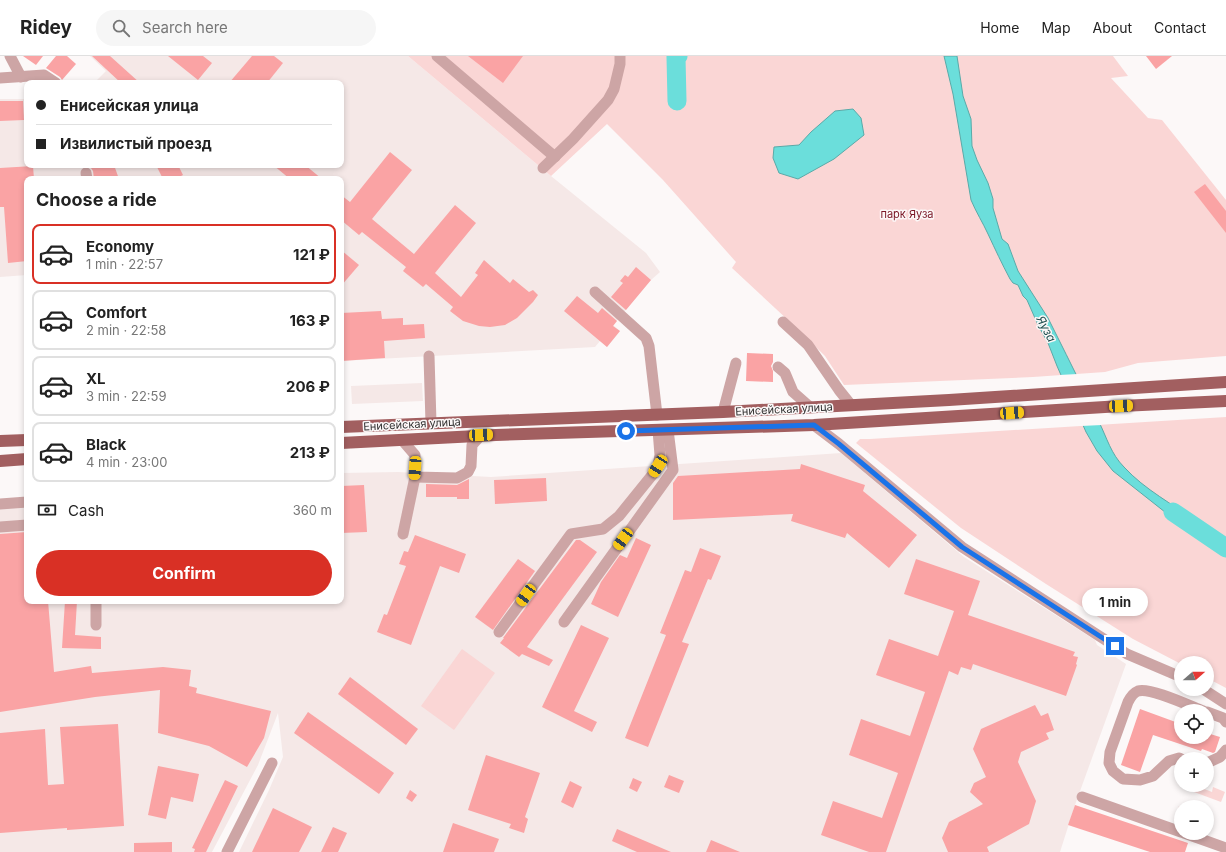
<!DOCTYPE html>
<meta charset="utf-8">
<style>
:root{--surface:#fff;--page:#f6f6f6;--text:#222;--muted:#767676;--line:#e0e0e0;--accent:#d93025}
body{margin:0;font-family:Inter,sans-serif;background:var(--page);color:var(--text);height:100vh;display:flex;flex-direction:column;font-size:15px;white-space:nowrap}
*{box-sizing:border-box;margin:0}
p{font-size:13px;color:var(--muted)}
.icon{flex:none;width:22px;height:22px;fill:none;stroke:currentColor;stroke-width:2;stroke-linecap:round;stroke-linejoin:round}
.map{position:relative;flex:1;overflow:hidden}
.side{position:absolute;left:24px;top:120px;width:320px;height:428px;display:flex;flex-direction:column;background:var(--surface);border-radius:8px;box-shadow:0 2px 6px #0003}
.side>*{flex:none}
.banner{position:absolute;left:24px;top:24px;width:320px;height:88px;border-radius:8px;box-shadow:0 2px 6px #0003;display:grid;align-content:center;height:88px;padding:0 12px;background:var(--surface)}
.needle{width:26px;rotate:70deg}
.buttons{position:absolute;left:1174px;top:600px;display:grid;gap:8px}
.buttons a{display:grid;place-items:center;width:40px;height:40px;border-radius:50%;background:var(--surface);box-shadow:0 2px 6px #0003;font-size:20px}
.end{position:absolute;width:18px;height:18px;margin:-9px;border:5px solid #1a73e8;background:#fff;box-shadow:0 0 0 2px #fff}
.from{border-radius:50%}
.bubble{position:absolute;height:28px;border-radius:14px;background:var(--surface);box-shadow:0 2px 6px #0003;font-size:13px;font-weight:700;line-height:28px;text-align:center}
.car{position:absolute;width:12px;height:24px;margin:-12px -6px;border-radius:5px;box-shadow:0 0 3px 1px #0007;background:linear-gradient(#f5c518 24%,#345 0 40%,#f5c518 0 76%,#345 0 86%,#f5c518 0)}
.banner b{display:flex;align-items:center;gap:14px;height:38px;font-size:15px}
.banner b+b{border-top:1px solid var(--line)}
.banner i{width:10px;height:10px;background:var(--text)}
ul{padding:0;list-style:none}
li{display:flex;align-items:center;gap:12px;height:60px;margin:0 8px 6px;padding:0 4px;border:2px solid var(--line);border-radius:8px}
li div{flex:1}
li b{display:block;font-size:15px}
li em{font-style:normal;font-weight:700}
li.active{border-color:var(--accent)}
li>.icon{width:36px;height:36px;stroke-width:1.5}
h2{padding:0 12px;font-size:18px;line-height:48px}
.pay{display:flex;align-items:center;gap:10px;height:44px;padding:0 12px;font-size:15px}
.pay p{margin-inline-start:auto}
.primary-button{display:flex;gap:8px;margin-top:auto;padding:8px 12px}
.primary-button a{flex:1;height:46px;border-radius:24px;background:var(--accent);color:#fff;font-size:16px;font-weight:700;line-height:46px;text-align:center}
header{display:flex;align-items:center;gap:24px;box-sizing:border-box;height:56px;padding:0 20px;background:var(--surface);border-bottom:1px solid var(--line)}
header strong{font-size:19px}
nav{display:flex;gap:22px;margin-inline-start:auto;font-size:14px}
.search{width:280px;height:36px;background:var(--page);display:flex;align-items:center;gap:10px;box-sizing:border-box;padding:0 14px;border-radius:22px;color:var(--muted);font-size:15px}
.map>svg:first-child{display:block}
.built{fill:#f5e8e7}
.green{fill:#fad6d5}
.water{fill:#6bdedb;stroke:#5aaaa8}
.pier{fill:#fcf8f8}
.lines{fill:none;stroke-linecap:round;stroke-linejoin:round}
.river{stroke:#6bdedb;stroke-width:19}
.building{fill:#faa3a4}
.minor{stroke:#cda5a5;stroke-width:11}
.major{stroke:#a25f60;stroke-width:12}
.route{stroke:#1a73e8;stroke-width:5}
.labels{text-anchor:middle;stroke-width:3;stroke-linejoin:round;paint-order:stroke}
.park-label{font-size:11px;fill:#7b1726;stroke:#fcf8f8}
.street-label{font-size:11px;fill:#313030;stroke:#fcf8f8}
.water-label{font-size:12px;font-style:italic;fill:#1c4e4e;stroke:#fcf8f8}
</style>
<header>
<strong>Ridey</strong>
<div class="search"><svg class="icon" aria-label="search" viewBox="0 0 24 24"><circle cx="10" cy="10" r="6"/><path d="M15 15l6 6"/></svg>Search here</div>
<nav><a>Home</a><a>Map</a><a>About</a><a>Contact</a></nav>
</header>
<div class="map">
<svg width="1226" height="796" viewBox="0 0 1226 796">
<rect width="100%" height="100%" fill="#fcf8f8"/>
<g class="built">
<polygon points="90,0 408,0 551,120 646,197 660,216 651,224 613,269 620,275 607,291 600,285 595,291 341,305 341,123 27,123 27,219 0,221 0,43 27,43 27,109 341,109 341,27 94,27 106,15"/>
<polygon points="422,327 423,345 352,348 351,330"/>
<polygon points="841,397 964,501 1095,584 1097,589 1126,608 1075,749 1060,796 239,796 269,734 283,701 278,657 258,709 212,796 0,796 0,450 27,447 27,545 341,545 341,417 398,416 491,421"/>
</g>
<g class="green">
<polygon points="408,0 1113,0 1128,20 1111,22 1148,62 1162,64 1226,144 1226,300 1138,307 1105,316 1033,321 844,329 825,300 789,265 732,212 736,206 663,124 607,68 551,120"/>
<polygon points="1226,361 1226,632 1207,622 1207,607 1181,607 1181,608 1133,583 1046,528 961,472 856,387 860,383 870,383"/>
<polygon points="462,593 495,617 454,674 421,650"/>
<polygon points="1188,729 1194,729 1212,736 1213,731 1225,736 1221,746 1186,733"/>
<polygon points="1179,750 1182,751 1181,767 1174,764"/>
</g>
<g class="water">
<path d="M944 0H957L963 40 971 63 972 90 977 104 988 127 993 143V152L1002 183 1008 188 1018 215 1048 262 1055 276C1070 306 1085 336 1099 366 1107 382 1111 398 1124 411 1145 434 1173 448 1197 466L1193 473 1189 475 1113 415 1097 395 1086 376 1057 310 1048 287 1038 269 1027 244 1023 240 1018 229 1013 227 1010 223C1002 208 995 193 988 178 983 167 976 156 971 144L953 38Z"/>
<polygon points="853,53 861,62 864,79 834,103 798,123 779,117 773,102 774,91 799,89 811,76 835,55"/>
</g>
<polygon class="pier" points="1078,318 1102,369 1081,370 1059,319"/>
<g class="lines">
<g class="river">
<polyline points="677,45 676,1 678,0"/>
<polyline points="1173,456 1226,492"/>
</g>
</g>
<g class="building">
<polygon points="23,0 43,0 36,9"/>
<polygon points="56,0 67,0 76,8 62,24 60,21 46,12"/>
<polygon points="92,0 110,0 140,27 121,27"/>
<polygon points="168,0 203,0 212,7 198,24"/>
<polygon points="252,0 274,0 283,7 267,27 229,27"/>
<polygon points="468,0 523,0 503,27"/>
<polygon points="1146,0 1172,0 1156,13"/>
<polygon points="0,45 23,45 24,64 0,65"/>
<polygon points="390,96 412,114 372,163 414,198 455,149 476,167 435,217 461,241 478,219 475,217 484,204 510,227 513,223 529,236 533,234 538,239 533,246 517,262 505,269 490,271 479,270 463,265 450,255 453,251 426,228 423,231 403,215 406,211 362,176 359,179 341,164 341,139 350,146"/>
<polygon points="89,109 114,109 119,123 94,123 93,115"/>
<polygon points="156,109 178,109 183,119 175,123 163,123"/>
<polygon points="273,109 305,109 322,123 290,123"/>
<polygon points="33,110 34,123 27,123 27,205 8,207 4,151 0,151 0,112"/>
<polygon points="1205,128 1226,155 1226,177 1194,136"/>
<polygon points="341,194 359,209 341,230"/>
<polygon points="636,211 651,224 626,254 611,241 623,227 620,225 625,219 628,221"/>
<polygon points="577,240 598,257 602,252 617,265 613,270 620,275 607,291 564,255"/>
<polygon points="381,255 382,263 403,262 403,269 424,268 425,282 384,285 385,302 341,305 341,257"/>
<polygon points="747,297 773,298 773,306 771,310 773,315 773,326 746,325"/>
<polygon points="801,408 865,429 863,435 917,479 889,512 847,477 845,482 791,465 793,458 673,464 673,427 678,420 800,413"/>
<polygon points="546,422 547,445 495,448 494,424"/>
<polygon points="469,423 469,443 457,443 457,441 426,441 426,428 457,429"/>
<polygon points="364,429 367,476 341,477 341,430"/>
<polygon points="27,476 27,545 48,545 54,616 91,610 92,617 163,611 191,614 189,630 197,632 196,637 271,655 264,682 247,711 209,690 158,677 160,634 95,641 0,656 0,478"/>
<polygon points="415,479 466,498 459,517 440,510 411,589 377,576 384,558 387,559 406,510 399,508 404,495 408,496"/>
<polygon points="636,482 651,489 618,561 591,548 601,526 620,499 627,502"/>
<polygon points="576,484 580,484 597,496 527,591 553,604 549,610 522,598 519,601 500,587 504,582 503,582"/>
<polygon points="700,492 721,500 711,524 708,523 682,586 689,588 648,691 625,682 666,579 660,577 685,514 691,516"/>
<polygon points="518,503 535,515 493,574 475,561"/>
<polygon points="916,503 980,525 968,559 1075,596 1073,600 1078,601 1076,608 1077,609 1066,640 973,608 971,614 961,611 958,619 949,615 886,796 869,796 821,779 833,745 882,762 898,717 849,699 861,663 910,680 925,636 876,619 889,583 938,600 954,555 904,538"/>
<polygon points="65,545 77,545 75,579 101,581 101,593 62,592"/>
<polygon points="581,569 609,582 574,655 597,666 592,676 542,651"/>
<polygon points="350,621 418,673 406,689 338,638"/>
<polygon points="1035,649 1041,660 1048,657 1054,674 1046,677 1049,683 1021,696 1018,706 1036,745 1029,768 987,791 989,796 948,796 942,782 949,766 983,748 970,736 974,727 986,721 973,693 981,673"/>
<polygon points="1140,653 1181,668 1181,681 1207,681 1207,677 1220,681 1215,696 1213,697 1202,693 1201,695 1153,679 1140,716 1121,709"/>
<polygon points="308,656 394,717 379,738 294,677"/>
<polygon points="118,668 124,770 67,774 67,772 0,777 0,677 45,673 48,729 64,728 60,671"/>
<polygon points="486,699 540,717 525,761 528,763 524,777 509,772 511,768 468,754"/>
<polygon points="158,710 199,718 193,746 171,741 166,763 148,759"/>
<polygon points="669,719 684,725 679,737 664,731"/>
<polygon points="633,722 642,726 637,736 629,732"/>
<polygon points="225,724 238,730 206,796 194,796 195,793 192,792"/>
<polygon points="570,725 582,731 573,752 561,746"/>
<polygon points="410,734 417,739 412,746 406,742"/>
<polygon points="1075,749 1188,787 1185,796 1150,796 1068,769"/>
<polygon points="273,752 312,771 299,796 252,796"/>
<polygon points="453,767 499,783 494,796 443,796"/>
<polygon points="333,771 347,777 338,796 321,796"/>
<polygon points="617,773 671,796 637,796 612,785"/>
<polygon points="711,784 740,796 706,796"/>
<polygon points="172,786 172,796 134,796 134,787"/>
</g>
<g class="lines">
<g class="minor">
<polyline points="10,0 21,21"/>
<polyline points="437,0 555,101"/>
<polyline points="0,22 44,19 56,27"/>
<polyline points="543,112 573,83 608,44 614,33 620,8 620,0"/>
<polyline points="86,117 87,123"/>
<polyline points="595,236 646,282 649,290 657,359"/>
<polyline points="783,266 808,289 839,334 851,349"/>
<polyline points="429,300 431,367"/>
<polyline points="778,311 785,317 793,336 810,351"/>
<polyline points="723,356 736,307"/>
<polyline points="814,369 839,388 962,491 1127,598 1181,621"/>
<polyline points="402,384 415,399 415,421 457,422 468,416 471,410 472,389 481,379"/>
<polyline points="0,448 27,446"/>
<polyline points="0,471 27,469"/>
<polyline points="403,478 415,421"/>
<polyline points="564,566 673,414 668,374"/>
<polyline points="96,569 96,545"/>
<polyline points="499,576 571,478 603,473 619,460 653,418 658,410 660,399 658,374"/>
<polyline points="1203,633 1226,648"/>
<polyline points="1207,656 1223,662 1226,666"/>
<path d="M1181 703 1179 702 1169 705 1153 720 1140 724 1123 723 1113 715 1109 707 1110 696 1128 646C1130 642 1133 637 1138 635 1150 631 1190 650 1203 655"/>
<polyline points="1207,707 1220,701 1226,694"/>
<polyline points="1082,741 1181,776"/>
<polyline points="1184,777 1226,792"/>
<polyline points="227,796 272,707"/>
</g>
<g class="major">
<polyline points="341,371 723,356 949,344 1226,326"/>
<polyline points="0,385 27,384"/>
<polyline points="341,387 496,379 814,369 1121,350 1226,345"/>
<polyline points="0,405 27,403"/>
</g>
</g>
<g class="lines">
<polyline class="route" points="626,375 814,369 839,388 962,491 1115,590"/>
</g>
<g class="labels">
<g class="park-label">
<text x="907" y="162">парк Яуза</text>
</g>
<g class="street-label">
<text transform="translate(784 353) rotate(-3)" y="4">Енисейская улица</text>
<text transform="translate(412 368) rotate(-3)" y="4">Енисейская улица</text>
</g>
<g class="water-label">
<text transform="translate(1046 273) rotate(62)" y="4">Яуза</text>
</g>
</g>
</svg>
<div class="buttons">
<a><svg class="needle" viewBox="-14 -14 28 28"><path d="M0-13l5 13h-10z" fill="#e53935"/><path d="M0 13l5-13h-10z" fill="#767676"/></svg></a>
<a><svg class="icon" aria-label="locate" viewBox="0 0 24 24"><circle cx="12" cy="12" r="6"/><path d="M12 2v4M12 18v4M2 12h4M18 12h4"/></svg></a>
<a>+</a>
<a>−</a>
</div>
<i class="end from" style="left:626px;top:375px"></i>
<i class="end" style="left:1115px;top:590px"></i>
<div class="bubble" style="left:1082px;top:532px;width:66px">1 min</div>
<i class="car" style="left:1121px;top:350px;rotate:87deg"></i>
<i class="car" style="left:1012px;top:357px;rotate:86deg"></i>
<i class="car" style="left:481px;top:379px;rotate:87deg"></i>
<i class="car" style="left:658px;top:410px;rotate:213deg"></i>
<i class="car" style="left:415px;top:412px;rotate:184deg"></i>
<i class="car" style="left:623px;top:483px;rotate:216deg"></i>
<i class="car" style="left:526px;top:539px;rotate:216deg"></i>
<div class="banner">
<b><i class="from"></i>Енисейская улица</b>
<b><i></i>Извилистый проезд</b>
</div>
<section class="side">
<h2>Choose a ride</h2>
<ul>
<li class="active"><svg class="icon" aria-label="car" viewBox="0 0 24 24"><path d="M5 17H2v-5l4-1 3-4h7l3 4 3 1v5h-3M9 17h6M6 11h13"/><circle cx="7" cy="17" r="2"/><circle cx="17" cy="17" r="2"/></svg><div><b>Economy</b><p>1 min · 22:57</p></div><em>121 ₽</em></li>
<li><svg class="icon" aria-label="car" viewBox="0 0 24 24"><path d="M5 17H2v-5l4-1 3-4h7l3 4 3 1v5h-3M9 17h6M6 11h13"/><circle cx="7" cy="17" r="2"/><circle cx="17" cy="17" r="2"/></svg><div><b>Comfort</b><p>2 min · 22:58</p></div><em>163 ₽</em></li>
<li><svg class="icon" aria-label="car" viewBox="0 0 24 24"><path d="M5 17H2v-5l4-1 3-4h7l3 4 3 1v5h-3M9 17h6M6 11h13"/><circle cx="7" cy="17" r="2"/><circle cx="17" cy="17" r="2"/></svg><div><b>XL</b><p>3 min · 22:59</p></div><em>206 ₽</em></li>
<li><svg class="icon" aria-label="car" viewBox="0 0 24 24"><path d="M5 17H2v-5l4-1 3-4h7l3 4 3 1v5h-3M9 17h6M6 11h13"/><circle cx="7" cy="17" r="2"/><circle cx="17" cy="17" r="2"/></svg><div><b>Black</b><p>4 min · 23:00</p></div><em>213 ₽</em></li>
</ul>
<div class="pay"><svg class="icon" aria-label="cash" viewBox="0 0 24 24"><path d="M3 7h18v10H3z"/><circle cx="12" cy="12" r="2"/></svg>Cash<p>360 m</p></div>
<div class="primary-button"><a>Confirm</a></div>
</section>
</div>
